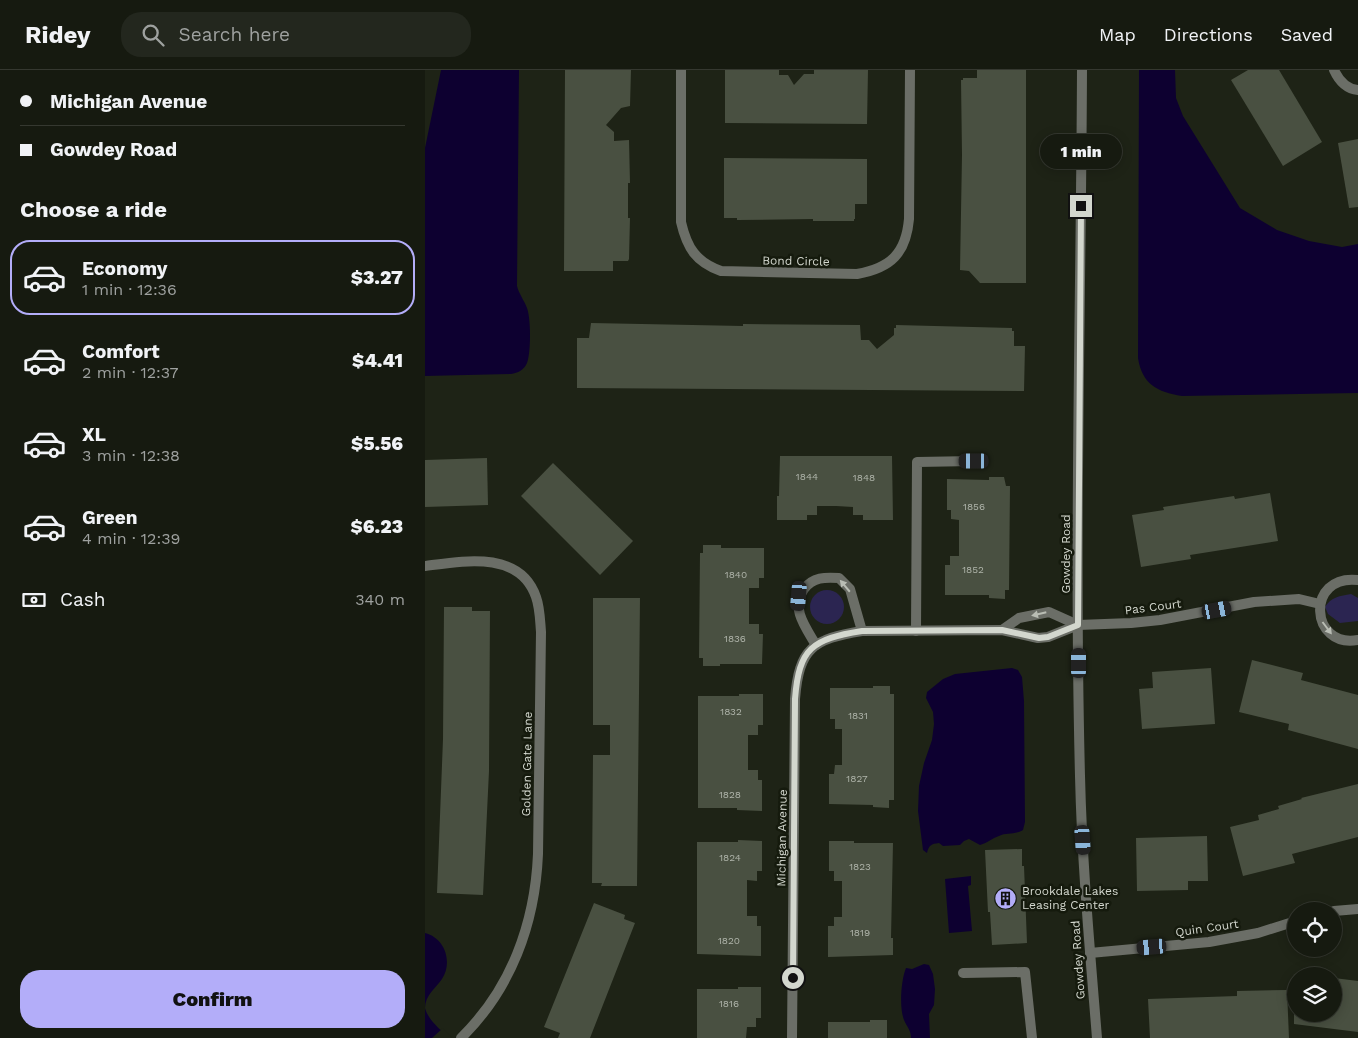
<!DOCTYPE html>
<meta charset="utf-8">
<style>
:root{--surface:#161a10;--page:#23271e;--text:#f1f3f6;--muted:#9ea19f;--line:#353830;--accent:#b3adf9}
body{margin:0;font-family:"Work Sans",sans-serif;background:var(--page);color:var(--text);height:100vh;display:flex;flex-direction:column;font-size:19px;white-space:nowrap}
*{box-sizing:border-box;margin:0}
p{font-size:16px;color:var(--muted)}
.icon{flex:none;width:28px;height:28px;fill:none;stroke:currentColor;stroke-width:2;stroke-linecap:round;stroke-linejoin:round}
.map{position:relative;flex:1;overflow:hidden}
.side{display:flex;flex-direction:column;background:var(--surface);width:425px}
.side>*{flex:none}
.hud{display:grid;align-content:center;height:110px;padding:0 20px;background:var(--surface)}
.buttons{position:absolute;left:862px;top:832px;display:grid;gap:10px}
.buttons a{display:grid;place-items:center;width:55px;height:55px;border-radius:50%;background:var(--surface);box-shadow:0 2px 12px #0003,0 0 0 1px var(--line);font-size:25px}
.end{position:absolute;width:22px;height:22px;margin:-11px;border:6px solid #d3d7ce;background:#111;box-shadow:0 0 0 2px #111}
.from{border-radius:50%}
.bubble{position:absolute;height:35px;border-radius:18px;background:var(--surface);box-shadow:0 2px 12px #0003,0 0 0 1px var(--line);font-size:16px;font-weight:800;line-height:35px;text-align:center}
.car{position:absolute;width:15px;height:30px;margin:-15px -8px;border-radius:6px;box-shadow:0 0 4px 1px #0007;background:linear-gradient(#222 24%,#8ab4d8 0 40%,#222 0 76%,#8ab4d8 0 86%,#222 0)}
.hud b{display:flex;align-items:center;gap:18px;height:48px;font-size:19px}
.hud b+b{border-top:1px solid var(--line)}
.hud i{width:12px;height:12px;background:var(--text)}
ul{padding:0;list-style:none}
li{display:flex;align-items:center;gap:15px;height:75px;margin:0 10px 8px;padding:0 10px;border:2px solid transparent;border-radius:20px}
li div{flex:1}
li b{display:block;font-size:19px}
li em{font-style:normal;font-weight:800}
li.on{border-color:var(--accent)}
li>.icon{width:45px;height:45px;stroke-width:1.5}
h2{padding:0 20px;font-size:22px;line-height:60px}
.pay{display:flex;align-items:center;gap:12px;height:55px;padding:0 20px;font-size:19px}
.pay p{margin-inline-start:auto}
.action{display:flex;gap:10px;margin-top:auto;padding:10px 20px}
.action a{flex:1;height:58px;border-radius:20px;background:var(--accent);color:#111;font-size:20px;font-weight:800;line-height:58px;text-align:center}
header{display:flex;align-items:center;gap:30px;box-sizing:border-box;height:70px;padding:0 25px;background:var(--surface);border-bottom:1px solid var(--line)}
header strong{font-size:24px}
nav{display:flex;gap:28px;margin-inline-start:auto;font-size:18px}
.search{width:350px;height:45px;background:var(--page);display:flex;align-items:center;gap:12px;box-sizing:border-box;padding:0 18px;border-radius:20px;color:var(--muted);font-size:19px}
main{display:flex;flex:1;min-height:0}
.map>svg:first-child{display:block}
.green{fill:#2b2551}
.water{fill:#0d0030}
.pier{fill:#1e2316}
.building{fill:#495041}
.lines{fill:none;stroke-linecap:round;stroke-linejoin:round}
.street{stroke:#6b6e67;stroke-width:10}
.oneway{fill:#b9bdb4}
.route{stroke:#d3d7ce;stroke-width:6}
.labels{text-anchor:middle;stroke-width:5;stroke-linejoin:round;paint-order:stroke}
.number-label{font-size:10px;fill:#b0b5ab}
.street-label{font-size:12px;fill:#d3d7ce;stroke:#151a0d}
.poi-label{font-size:12px;fill:#d3d7ce;stroke:#151a0d;text-anchor:start}
</style>
<header>
<strong>Ridey</strong>
<div class="search"><svg class="icon" aria-label="search" viewBox="0 0 24 24"><circle cx="10" cy="10" r="6"/><path d="M15 15l6 6"/></svg>Search here</div>
<nav><a>Map</a><a>Directions</a><a>Saved</a></nav>
</header>
<main>
<section class="side">
<div class="hud">
<b><i class="from"></i>Michigan Avenue</b>
<b><i></i>Gowdey Road</b>
</div>
<h2>Choose a ride</h2>
<ul>
<li class="on"><svg class="icon" aria-label="car" viewBox="0 0 24 24"><path d="M5 17H2v-5l4-1 3-4h7l3 4 3 1v5h-3M9 17h6M6 11h13"/><circle cx="7" cy="17" r="2"/><circle cx="17" cy="17" r="2"/></svg><div><b>Economy</b><p>1 min · 12:36</p></div><em>$3.27</em></li>
<li><svg class="icon" aria-label="car" viewBox="0 0 24 24"><path d="M5 17H2v-5l4-1 3-4h7l3 4 3 1v5h-3M9 17h6M6 11h13"/><circle cx="7" cy="17" r="2"/><circle cx="17" cy="17" r="2"/></svg><div><b>Comfort</b><p>2 min · 12:37</p></div><em>$4.41</em></li>
<li><svg class="icon" aria-label="car" viewBox="0 0 24 24"><path d="M5 17H2v-5l4-1 3-4h7l3 4 3 1v5h-3M9 17h6M6 11h13"/><circle cx="7" cy="17" r="2"/><circle cx="17" cy="17" r="2"/></svg><div><b>XL</b><p>3 min · 12:38</p></div><em>$5.56</em></li>
<li><svg class="icon" aria-label="car" viewBox="0 0 24 24"><path d="M5 17H2v-5l4-1 3-4h7l3 4 3 1v5h-3M9 17h6M6 11h13"/><circle cx="7" cy="17" r="2"/><circle cx="17" cy="17" r="2"/></svg><div><b>Green</b><p>4 min · 12:39</p></div><em>$6.23</em></li>
</ul>
<div class="pay"><svg class="icon" aria-label="cash" viewBox="0 0 24 24"><path d="M3 7h18v10H3z"/><circle cx="12" cy="12" r="2"/></svg>Cash<p>340 m</p></div>
<div class="action"><a>Confirm</a></div>
</section>
<div class="map">
<svg width="933" height="968" viewBox="0 0 933 968">
<rect width="100%" height="100%" fill="#1e2316"/>
<g class="green">
<circle cx="402" cy="537" r="17"/>
<path d="M926 524 933 528V551L915 553 903 544 900 537C906 527 915 526 926 524Z"/>
</g>
<g class="water">
<path d="M16 0H94L92 216C94 224 99 230 102 238 106 249 106 282 102 293 99 300 93 303 86 304L0 306V78Z"/>
<path d="M714 0H750L751 28 758 46 815 138 852 160 884 171 917 177 933 174V323L757 326C732 322 717 314 713 288Z"/>
<path d="M587 598 593 600 597 607 599 631 600 752 598 760C590 765 582 762 574 766 567 768 563 773 555 775L544 769 539 771 535 775 518 776 514 773C506 774 504 775 502 783L498 780 493 741 494 716 499 693 507 670 509 654 508 642 501 628 502 622 518 609 530 604Z"/>
<polygon points="546,806 546,815 543,816 547,861 524,863 520,809"/>
<path d="M0 863C20 868 28 892 17 909 11 918 0 925 0 938 3 950 16 960 24 968H0Z"/>
<path d="M499 894 504 895 508 904 510 919 509 935 504 944 505 968H486C486 960 482 957 479 950 474 938 476 910 481 898L487 899Z"/>
</g>
<polygon class="pier" points="18,958 27,968 7,968"/>
<g class="building">
<polygon points="140,0 206,0 205,36 196,38 181,55 189,62 189,71 204,70 205,113 203,113 203,148 205,148 204,189 203,191 188,191 188,201 139,201"/>
<polygon points="300,0 354,0 354,5 363,5 369,15 379,4 389,4 389,0 443,0 442,54 300,53"/>
<polygon points="552,0 601,0 601,213 555,213 544,201 535,200 537,85 536,10 538,10 538,8 552,8"/>
<polygon points="823,0 854,0 897,72 858,96 806,10"/>
<polygon points="933,69 933,137 924,138 913,73"/>
<polygon points="299,88 442,89 442,134 430,134 430,149 429,149 429,151 388,151 388,149 312,150 312,148 299,148"/>
<polygon points="166,253 318,256 318,254 435,255 436,270 444,270 452,279 469,265 469,258 471,258 471,255 587,258 587,261 589,261 589,276 600,276 599,321 152,318 152,268 164,268"/>
<polygon points="355,386 467,386 468,450 438,450 438,445 428,445 428,437 411,436 392,436 392,445 382,445 382,450 352,450 352,426 354,426"/>
<polygon points="62,388 63,435 0,437 0,390"/>
<polygon points="128,393 208,471 175,505 96,426"/>
<polygon points="564,407 579,407 581,416 585,416 584,520 580,520 580,529 564,528 564,525 520,525 520,495 525,495 525,486 534,486 534,450 526,449 526,440 522,440 522,409 564,410"/>
<polygon points="845,423 853,471 765,485 766,489 716,497 707,445 739,440 738,437 809,426 810,429"/>
<polygon points="278,475 296,475 296,478 339,478 339,508 334,508 334,518 324,518 324,554 334,554 334,564 338,564 337,594 295,594 295,596 278,596 278,588 274,588 275,483 278,483"/>
<polygon points="168,528 215,528 212,816 176,816 177,813 167,813 168,685 185,685 185,655 168,655"/>
<polygon points="19,537 47,537 47,541 65,541 64,701 58,825 12,823 18,669"/>
<polygon points="827,590 878,603 876,610 933,625 933,679 863,660 864,654 814,642"/>
<polygon points="786,598 790,654 717,659 714,619 728,618 727,602"/>
<polygon points="448,616 465,616 465,624 469,624 469,730 464,730 464,738 448,737 448,735 404,734 404,704 409,704 410,695 417,695 417,659 410,659 410,649 405,649 405,618 448,618"/>
<polygon points="314,624 338,624 338,655 333,655 333,665 323,665 323,700 333,700 333,710 337,710 337,741 312,740 312,738 273,738 273,626 314,626"/>
<polygon points="933,714 933,767 867,784 870,793 818,806 805,757 834,750 833,745 854,739 853,736 877,729 876,728"/>
<polygon points="782,766 783,811 763,811 763,820 712,821 711,768"/>
<polygon points="313,770 337,771 337,801 332,801 332,811 322,810 322,846 332,846 332,856 336,856 336,886 272,884 272,772 313,772"/>
<polygon points="404,771 429,771 429,773 468,773 466,868 468,868 468,885 403,887 403,856 409,856 409,847 417,847 417,811 409,811 409,801 404,801"/>
<polygon points="597,779 597,796 599,796 602,873 567,875 565,842 563,842 560,780"/>
<polygon points="169,833 200,845 199,849 210,853 165,968 133,968 135,963 119,957"/>
<polygon points="909,908 933,911 933,962 869,954 869,944 909,944"/>
<polygon points="313,917 336,917 336,948 331,948 331,957 322,957 321,968 272,968 272,919 313,919"/>
<polygon points="862,920 864,968 725,968 723,929 812,926 812,921"/>
<polygon points="445,950 462,950 462,968 403,968 403,952 445,952"/>
</g>
<g class="lines">
<g class="street">
<path d="M256 0V152C262 178 271 192 296 201L432 204C466 198 481 183 484 149L485 0"/>
<path d="M657 0C656 235 649 471 655 706 657 793 665 881 672 968"/>
<path d="M909 0C914 11 921 19 933 20"/>
<path d="M0 496C38 491 95 480 111 527 115 538 115 550 116 562L113 784C110 854 86 919 36 968"/>
<path d="M933 510C880 504 885 579 933 570"/>
<polyline points="577,560 594,548 624,542 653,555"/>
<polyline points="491,561 492,392 549,391"/>
<path d="M391 575C381 558 365 538 379 519 388 507 400 507 414 508L425 519 437 561"/>
<polyline points="909,841 933,839"/>
<polyline points="665,883 784,872 833,863 871,851"/>
<polyline points="538,903 600,902 607,968"/>
<path d="M367 968 370 629C374 578 388 569 437 561L577 560 613 568 623 567 653 555 706 553 735 550 829 532 874 529 895 534"/>
</g>
</g>
<defs><path id="oneway-solid" d="M-6-.8H1V-3.2L6.5 0L1 3.2V.8H-6Z" transform="scale(1.25)"/></defs>
<g class="oneway">
<use href="#oneway-solid" transform="translate(420 516) rotate(-130)"/>
<use href="#oneway-solid" transform="translate(614 544) rotate(167)"/>
<use href="#oneway-solid" transform="translate(902 558) rotate(53)"/>
</g>
<g class="lines">
<path class="route" d="M368 908 370 629C374 578 387 569 437 561L577 560 614 568 623 567 653 555 656 136"/>
</g>
<defs>
<symbol id="building-disc" viewBox="-11 -11 22 22"><circle r="9.5" fill="#b3adf9" stroke="#151a0d"/><path d="M-4-6H4V6H1V3H-1V6H-4ZM-2.5-4.3h1.7v1.8h-1.7ZM.8-4.3h1.7v1.8H.8ZM-2.5-1h1.7V.8h-1.7ZM.8-1h1.7V.8H.8Z" fill="#111"/></symbol>
</defs>
<g fill-rule="evenodd">
<use href="#building-disc" x="568" y="816" width="25" height="25"/>
</g>
<g class="labels">
<g class="number-label">
<text x="382" y="410">1844</text>
<text x="439" y="411">1848</text>
<text x="549" y="440">1856</text>
<text x="548" y="503">1852</text>
<text x="311" y="508">1840</text>
<text x="310" y="572">1836</text>
<text x="306" y="645">1832</text>
<text x="433" y="649">1831</text>
<text x="432" y="712">1827</text>
<text x="305" y="728">1828</text>
<text x="305" y="791">1824</text>
<text x="435" y="800">1823</text>
<text x="435" y="866">1819</text>
<text x="304" y="874">1820</text>
<text x="304" y="937">1816</text>
</g>
<g class="street-label">
<text transform="translate(371 191) rotate(1)" y="4">Bond Circle</text>
<text transform="translate(641 484) rotate(-90)" y="4">Gowdey Road</text>
<text transform="translate(728 537) rotate(-7)" y="4">Pas Court</text>
<text transform="translate(102 694) rotate(-89)" y="4">Golden Gate Lane</text>
<text transform="translate(357 768) rotate(-89)" y="4">Michigan Avenue</text>
<text transform="translate(782 858) rotate(-8)" y="4">Quin Court</text>
<text transform="translate(653 890) rotate(-94)" y="4">Gowdey Road</text>
</g>
<g class="poi-label">
<text x="597" y="825">Brookdale Lakes<tspan x="597" dy="14">Leasing Center</tspan></text>
</g>
</g>
</svg>
<div class="buttons">
<a><svg class="icon" aria-label="locate" viewBox="0 0 24 24"><circle cx="12" cy="12" r="6"/><path d="M12 2v4M12 18v4M2 12h4M18 12h4"/></svg></a>
<a><svg class="icon" aria-label="layers" viewBox="0 0 24 24"><path d="M12 4l9 5-9 5-9-5zM3 14l9 5 9-5"/></svg></a>
</div>
<i class="end from" style="left:368px;top:908px"></i>
<i class="end" style="left:656px;top:136px"></i>
<div class="bubble" style="left:615px;top:64px;width:82px">1 min</div>
<i class="car" style="left:549px;top:391px;rotate:270deg"></i>
<i class="car" style="left:374px;top:526px;rotate:185deg"></i>
<i class="car" style="left:792px;top:540px;rotate:79deg"></i>
<i class="car" style="left:654px;top:593px;rotate:0deg"></i>
<i class="car" style="left:658px;top:770px;rotate:176deg"></i>
<i class="car" style="left:727px;top:877px;rotate:265deg"></i>
</div>
</main>
